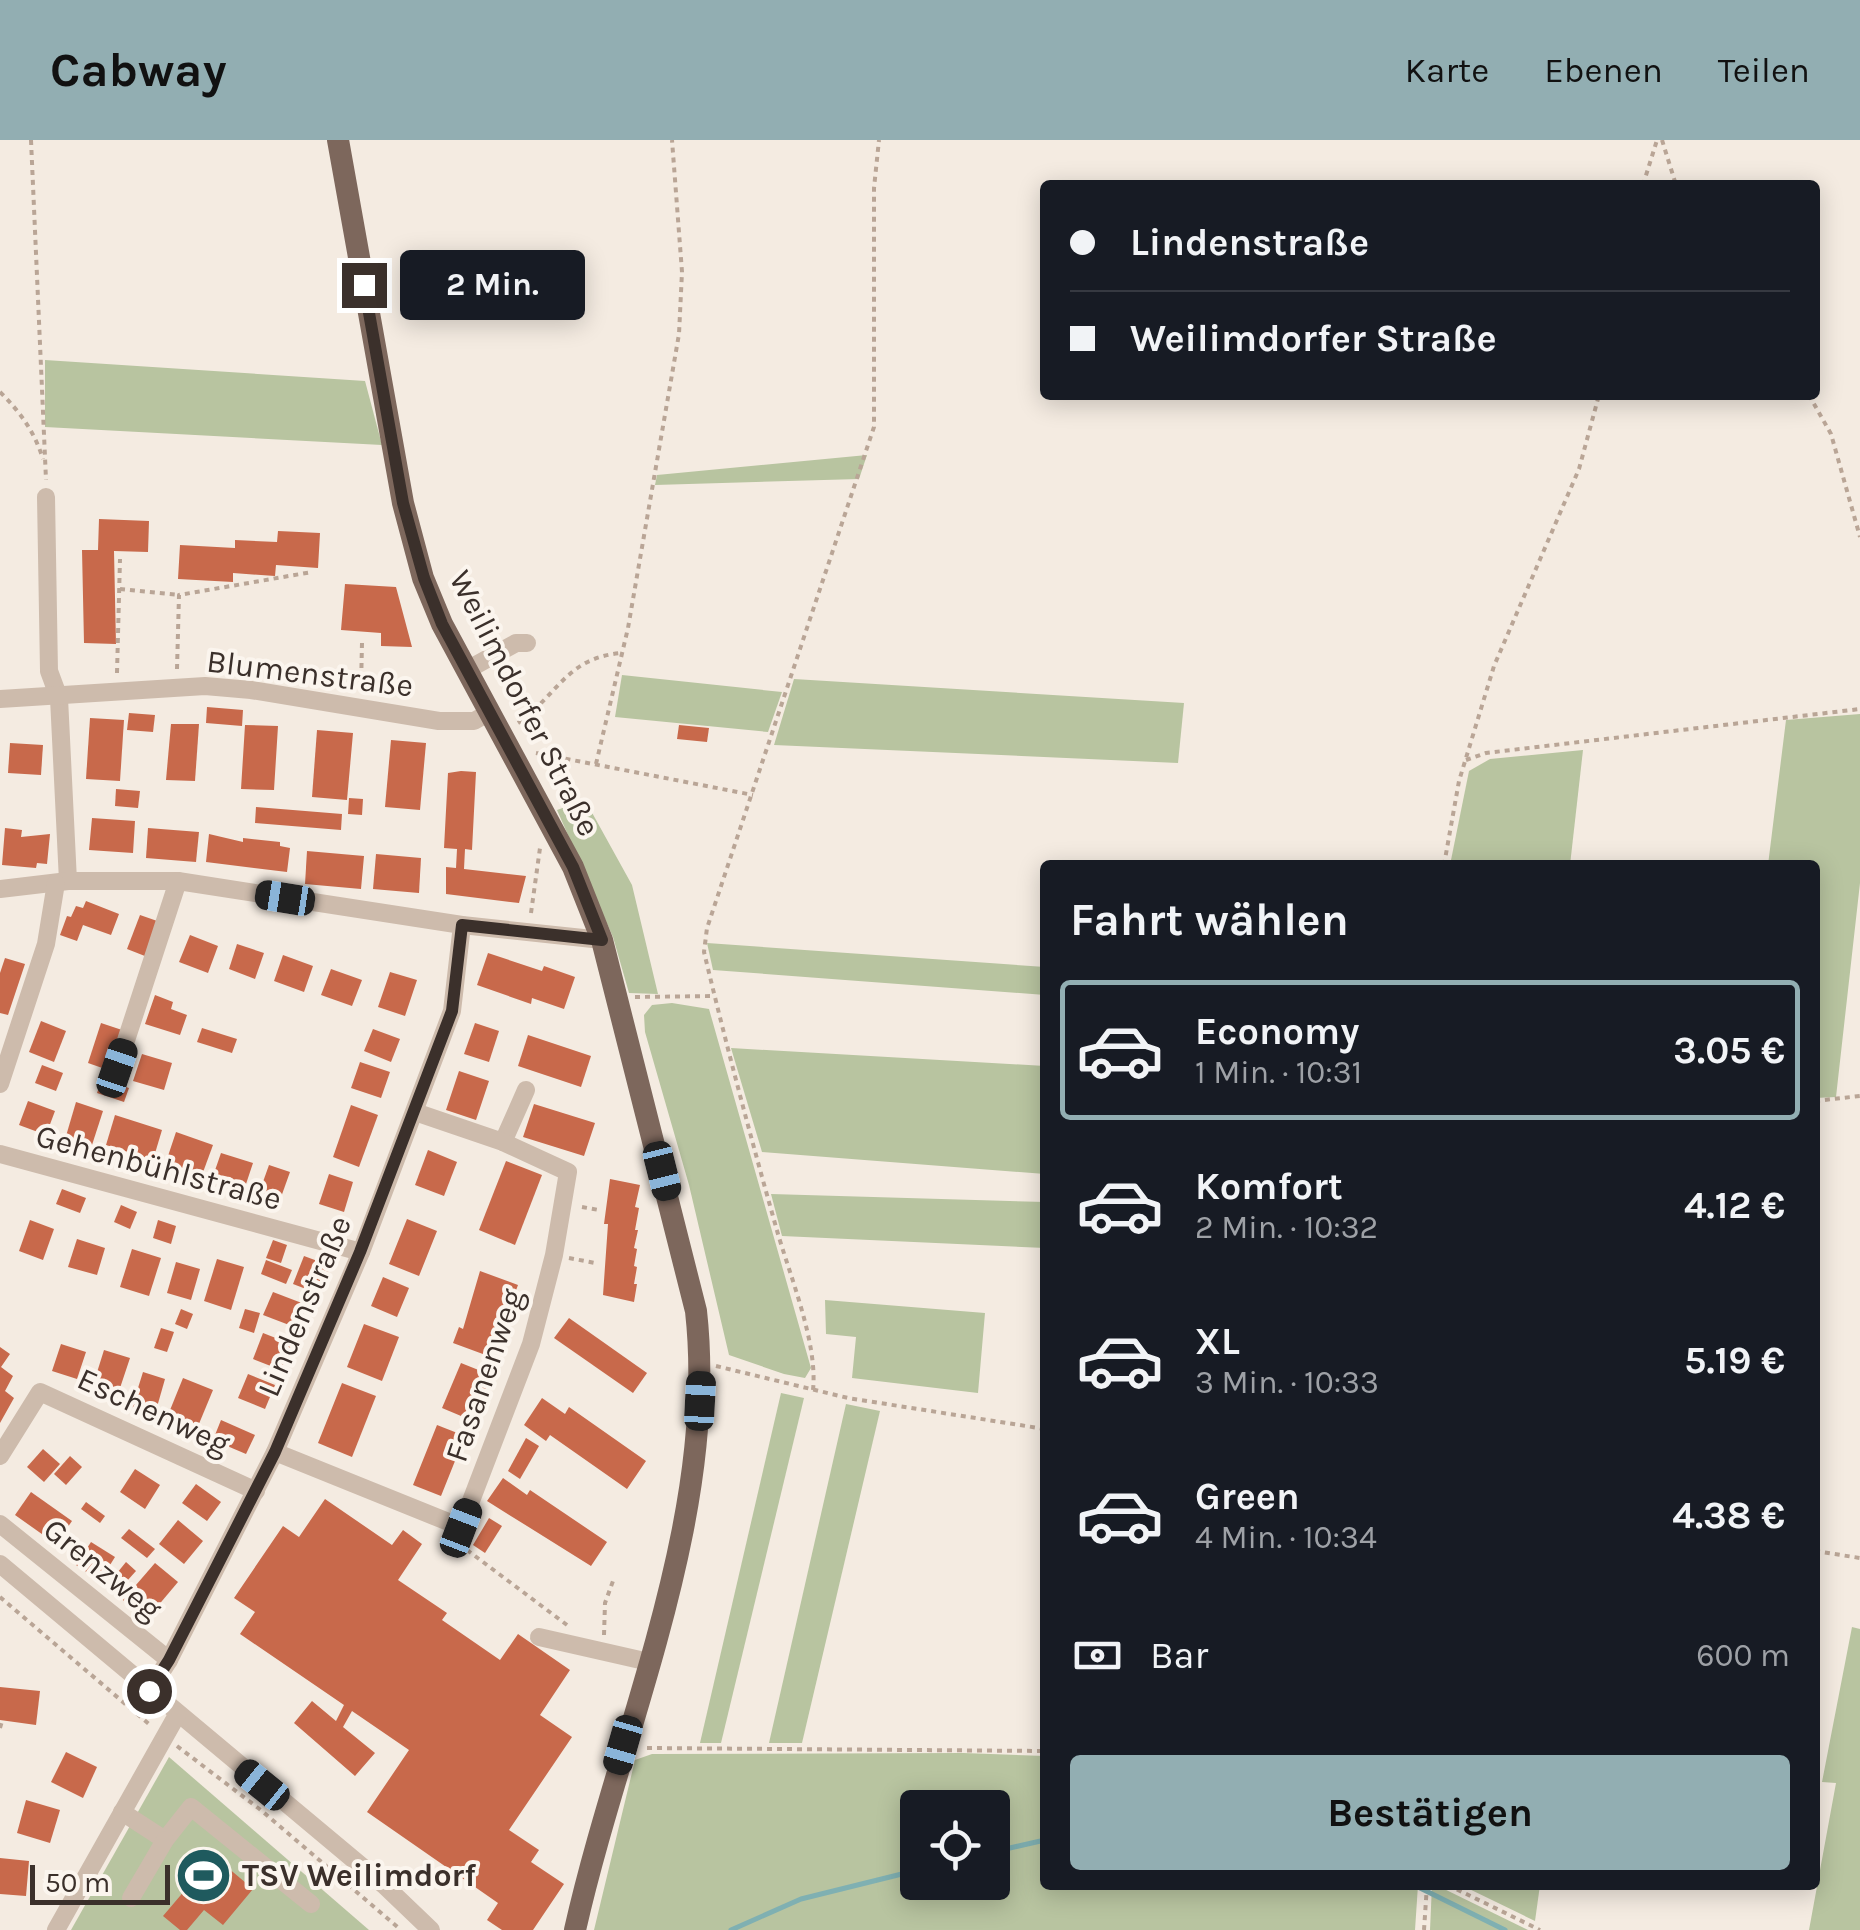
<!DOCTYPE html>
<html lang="de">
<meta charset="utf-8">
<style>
:root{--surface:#171b24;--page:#242831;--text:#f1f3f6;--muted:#9ea1a6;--line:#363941;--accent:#92aeb2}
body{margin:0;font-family:Karla,sans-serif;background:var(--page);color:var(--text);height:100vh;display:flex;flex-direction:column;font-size:38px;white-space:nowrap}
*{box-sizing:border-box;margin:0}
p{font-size:32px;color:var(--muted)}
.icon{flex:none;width:55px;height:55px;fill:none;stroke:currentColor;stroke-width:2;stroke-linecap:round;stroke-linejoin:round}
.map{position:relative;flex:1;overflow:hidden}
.side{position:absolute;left:1040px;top:720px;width:780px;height:1030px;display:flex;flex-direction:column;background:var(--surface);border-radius:10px;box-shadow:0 5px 25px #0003}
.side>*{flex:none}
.top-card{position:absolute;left:1040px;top:40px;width:780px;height:220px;border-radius:10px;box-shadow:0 5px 25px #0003;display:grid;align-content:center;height:220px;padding:0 30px;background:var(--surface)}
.tools{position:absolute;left:900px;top:1650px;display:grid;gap:20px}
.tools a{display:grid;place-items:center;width:110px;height:110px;border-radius:10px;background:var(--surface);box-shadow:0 5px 25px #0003;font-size:50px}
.scale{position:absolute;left:30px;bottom:25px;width:140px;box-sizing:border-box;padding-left:10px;border:5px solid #3b302b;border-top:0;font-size:28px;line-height:35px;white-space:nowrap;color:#3b302b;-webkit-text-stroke:8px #fbf5ee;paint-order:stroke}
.end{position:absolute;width:45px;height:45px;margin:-22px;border:12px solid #3b302b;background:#fff;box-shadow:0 0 0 5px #fff}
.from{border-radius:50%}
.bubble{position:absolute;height:70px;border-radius:10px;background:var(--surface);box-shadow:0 5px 25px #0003;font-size:32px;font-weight:700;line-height:70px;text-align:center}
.car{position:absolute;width:30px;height:60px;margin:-30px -15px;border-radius:12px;box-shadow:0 0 8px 2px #0007;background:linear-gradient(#222 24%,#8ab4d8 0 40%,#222 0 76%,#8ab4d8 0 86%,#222 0)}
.top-card b{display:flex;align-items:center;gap:35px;height:95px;font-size:38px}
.top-card b+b{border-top:2px solid var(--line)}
.top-card i{width:25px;height:25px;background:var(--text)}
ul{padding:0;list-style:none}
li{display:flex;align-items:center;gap:30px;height:140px;margin:0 20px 15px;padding:0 10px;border:5px solid transparent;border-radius:10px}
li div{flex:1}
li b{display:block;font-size:38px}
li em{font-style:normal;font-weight:700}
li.selected{border-color:var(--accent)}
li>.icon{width:90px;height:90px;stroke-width:1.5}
h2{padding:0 30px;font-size:45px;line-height:120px}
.pay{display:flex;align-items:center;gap:25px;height:110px;padding:0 30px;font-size:38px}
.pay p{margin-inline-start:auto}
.action{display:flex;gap:20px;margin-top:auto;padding:20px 30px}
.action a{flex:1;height:115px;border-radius:10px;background:var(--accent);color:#111;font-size:40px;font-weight:700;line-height:115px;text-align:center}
header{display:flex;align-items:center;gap:60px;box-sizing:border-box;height:140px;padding:0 50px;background:var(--accent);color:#111}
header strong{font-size:48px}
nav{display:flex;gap:55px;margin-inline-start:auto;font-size:35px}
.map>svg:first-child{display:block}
.green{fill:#b8c4a0;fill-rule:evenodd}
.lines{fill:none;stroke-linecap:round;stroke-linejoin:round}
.stream{stroke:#7fb0b2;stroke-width:5}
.building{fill:#c8694b}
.path{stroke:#b9a596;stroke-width:4;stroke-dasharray:5 5;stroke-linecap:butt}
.minor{stroke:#cdbbac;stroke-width:18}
.major{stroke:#7d675c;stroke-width:22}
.route{stroke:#3b302b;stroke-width:12}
.labels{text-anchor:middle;stroke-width:8;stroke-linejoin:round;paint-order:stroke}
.street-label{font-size:32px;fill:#3b302b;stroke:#fbf5ee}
.poi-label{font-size:32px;font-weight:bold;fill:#3b302b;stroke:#fbf5ee;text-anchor:start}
</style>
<header>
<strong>Cabway</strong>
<nav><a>Karte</a><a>Ebenen</a><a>Teilen</a></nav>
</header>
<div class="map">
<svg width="1860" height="1790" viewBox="0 0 1860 1790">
<rect width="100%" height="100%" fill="#f4ebe1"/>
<g class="green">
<polygon points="45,220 365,241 382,305 45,287"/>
<polygon points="867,315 859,339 655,345 657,335"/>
<polygon points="622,535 782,552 768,592 615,577"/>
<polygon points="794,539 1184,563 1178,623 774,605"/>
<polygon points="1860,574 1860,743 1836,957 1815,958 1815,725 1768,725 1786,580"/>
<polygon points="1583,610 1570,725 1450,725 1469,631 1490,619"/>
<polygon points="585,660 632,745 658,854 629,853 613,797 557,670"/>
<polygon points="707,803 1045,827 1045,855 713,830"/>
<polygon points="672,863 709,869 811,1228 805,1238 784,1234 729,1215 689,1045 645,892 644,875 652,865"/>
<polygon points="731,908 1045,926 1045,1034 762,1012"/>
<polygon points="771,1054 1045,1062 1045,1108 782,1096"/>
<polygon points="825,1160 985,1173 978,1253 852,1238 856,1197 826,1194"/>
<polygon points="781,1253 804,1258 721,1603 700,1603"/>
<polygon points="846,1264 880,1271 802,1603 769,1603"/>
<polygon points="1852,1487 1860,1489 1860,1790 1809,1790 1836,1643 1822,1642"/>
<path d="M963 1613 1045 1616V1745H1418L1415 1790H594L635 1620 652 1614ZM918 1668H992V1742H918Z"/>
<polygon points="169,1617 369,1790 71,1790"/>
<polygon points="1432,1745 1436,1745 1528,1790 1430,1790"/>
<polygon points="1461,1745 1540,1745 1535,1781"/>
</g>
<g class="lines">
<g class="stream">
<polyline points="992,1712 1045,1700"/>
<polyline points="1414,1745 1505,1790"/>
<polyline points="731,1790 801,1759 918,1730"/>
</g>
</g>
<g class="building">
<polygon points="99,379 149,381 148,412 114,411 116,504 84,503 82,410 98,410"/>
<polygon points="278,391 320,393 318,428 276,425 275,436 233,433 233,442 178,439 180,405 235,408 235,400 277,402"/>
<polygon points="345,444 396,447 412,507 381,506 381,493 341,490"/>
<polygon points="207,567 243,570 242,586 206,583"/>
<polygon points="129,573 155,575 153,592 127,590"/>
<polygon points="90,578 124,580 120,641 86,639"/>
<polygon points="171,584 199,584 195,641 166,640"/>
<polygon points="245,585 278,586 274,650 241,649"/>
<polygon points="679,585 709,588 707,602 677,599"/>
<polygon points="317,590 353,593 347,660 312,657"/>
<polygon points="391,600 426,603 420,670 385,667"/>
<polygon points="10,603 43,605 41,635 8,633"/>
<polygon points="461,631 476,632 472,710 465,709 464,729 526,736 519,763 446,754 446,727 456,728 457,709 444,708 448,633"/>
<polygon points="116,649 140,651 138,668 115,666"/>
<polygon points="349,658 363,659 362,675 348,674"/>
<polygon points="256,667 342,674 341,690 255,683"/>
<polygon points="92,678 135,681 133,713 89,710"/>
<polygon points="5,688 22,690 21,697 50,694 47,724 37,723 36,728 2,725"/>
<polygon points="148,688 199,692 196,722 146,718"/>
<polygon points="209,694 243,702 243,698 280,702 280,706 290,708 287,732 206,722"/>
<polygon points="307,711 364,716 361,749 305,744"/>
<polygon points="376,714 421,718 419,753 373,749"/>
<polygon points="86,761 119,774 111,795 83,785 77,801 60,795 67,776 71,777 76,766 83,768"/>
<polygon points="140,775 163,783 150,818 127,809"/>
<polygon points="190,795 218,806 208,833 179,822"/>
<polygon points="237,804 264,813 255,839 229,829"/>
<polygon points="488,813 542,831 544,826 575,837 564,869 532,858 531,864 477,845"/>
<polygon points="283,815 313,826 304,852 274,841"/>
<polygon points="5,818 25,824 8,875 0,873 0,833"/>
<polygon points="331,829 362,840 352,866 321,855"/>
<polygon points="390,832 417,840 405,876 378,867"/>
<polygon points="155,855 173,862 171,869 187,875 180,895 145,884"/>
<polygon points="41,881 66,891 54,922 29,912"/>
<polygon points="101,883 122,890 108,930 88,923"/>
<polygon points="475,883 499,891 489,922 464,914"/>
<polygon points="202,888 237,899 232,913 197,902"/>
<polygon points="373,889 400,899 391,922 364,911"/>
<polygon points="528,895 591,916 581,947 518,926"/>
<polygon points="142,914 172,923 164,950 133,941"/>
<polygon points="360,922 390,932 381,958 351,948"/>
<polygon points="42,925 63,933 56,951 35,943"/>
<polygon points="459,931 489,941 476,980 446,970"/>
<polygon points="102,939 129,948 124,962 97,953"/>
<polygon points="28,961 55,971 46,995 19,985"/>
<polygon points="76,962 103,971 92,1005 66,996"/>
<polygon points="534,964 595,983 584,1016 523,997"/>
<polygon points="351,965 378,975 359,1027 333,1017"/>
<polygon points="115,975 162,990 153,1020 106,1005"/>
<polygon points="176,992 213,1005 202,1035 166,1022"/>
<polygon points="428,1010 457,1022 444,1056 415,1045"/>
<polygon points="221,1013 253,1023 244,1050 212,1039"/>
<polygon points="506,1021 542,1035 515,1105 479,1090"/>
<polygon points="269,1025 290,1032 280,1060 259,1053"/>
<polygon points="329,1034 353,1042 344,1072 319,1064"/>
<polygon points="610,1039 640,1045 635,1067 639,1068 635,1090 638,1090 634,1108 637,1109 634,1126 637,1127 634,1144 637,1144 634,1162 603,1155 608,1084 604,1084"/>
<polygon points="62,1049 86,1058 80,1073 56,1064"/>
<polygon points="121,1065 137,1072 130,1089 114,1082"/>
<polygon points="407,1079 437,1091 419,1136 389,1124"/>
<polygon points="30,1080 54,1089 43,1120 19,1111"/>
<polygon points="158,1080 176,1086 171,1104 153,1098"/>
<polygon points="77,1099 105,1108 97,1135 68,1127"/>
<polygon points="273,1100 287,1105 281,1123 266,1118"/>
<polygon points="132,1109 161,1118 149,1156 120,1147"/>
<polygon points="304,1116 331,1126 319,1154 293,1144"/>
<polygon points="217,1119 244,1127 231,1170 204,1161"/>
<polygon points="266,1120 292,1130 286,1144 261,1134"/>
<polygon points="176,1122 200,1129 191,1160 167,1153"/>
<polygon points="480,1131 518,1145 491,1217 453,1203 459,1187 463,1189"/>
<polygon points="383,1137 409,1148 397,1177 371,1166"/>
<polygon points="273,1152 307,1165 297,1188 263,1175"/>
<polygon points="181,1169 193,1174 187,1189 175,1184"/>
<polygon points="245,1169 260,1173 254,1193 239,1188"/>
<polygon points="569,1178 647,1233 633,1253 554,1198"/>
<polygon points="364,1184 399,1197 382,1241 347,1227"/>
<polygon points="161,1188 174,1192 167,1212 154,1208"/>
<polygon points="263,1193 291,1204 281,1230 253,1219"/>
<polygon points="61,1204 86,1212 77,1239 52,1231"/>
<polygon points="0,1207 10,1214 1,1227 13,1236 5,1251 14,1258 0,1283"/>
<polygon points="104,1210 130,1218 119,1251 94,1242"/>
<polygon points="461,1223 491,1235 473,1281 442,1268"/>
<polygon points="143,1232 165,1239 155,1274 132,1267"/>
<polygon points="248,1234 275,1245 265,1269 238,1258"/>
<polygon points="183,1238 213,1250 196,1291 166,1280"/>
<polygon points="342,1243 376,1256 352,1317 318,1303"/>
<polygon points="542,1258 565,1274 569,1267 646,1321 627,1349 550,1295 546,1301 524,1285"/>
<polygon points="221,1280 255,1295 246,1314 213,1300"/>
<polygon points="437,1285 465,1296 441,1356 413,1345"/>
<polygon points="526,1298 539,1306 520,1339 508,1331"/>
<polygon points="43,1309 60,1324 44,1342 27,1327"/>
<polygon points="70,1316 82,1327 66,1345 54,1334"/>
<polygon points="135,1329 160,1345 145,1369 120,1352"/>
<polygon points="503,1338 527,1355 530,1350 607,1402 591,1426 487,1361"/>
<polygon points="196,1344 221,1362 207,1381 182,1363"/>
<polygon points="31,1352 72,1381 56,1404 15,1375"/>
<polygon points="325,1359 392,1405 403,1390 422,1404 398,1440 447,1473 442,1480 500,1520 518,1494 570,1530 540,1575 572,1597 509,1690 539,1710 531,1722 564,1744 533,1790 502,1790 487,1780 498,1763 367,1672 409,1610 352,1571 343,1587 375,1613 355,1636 294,1583 312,1561 336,1581 344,1565 240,1494 255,1472 234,1458 283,1386 299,1397"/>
<polygon points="86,1362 105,1376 100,1383 81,1369"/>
<polygon points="489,1378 502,1386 485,1413 473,1405"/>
<polygon points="178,1380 203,1401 184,1424 159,1404"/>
<polygon points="129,1389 155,1409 147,1418 121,1398"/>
<polygon points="91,1402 115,1417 100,1441 76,1425"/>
<polygon points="126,1422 136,1431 118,1451 109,1443"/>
<polygon points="155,1423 178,1442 146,1480 123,1460"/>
<polygon points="0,1547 40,1551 36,1585 0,1580"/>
<polygon points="66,1612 97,1627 83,1658 51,1642"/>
<polygon points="26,1660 60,1670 50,1703 17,1693"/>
<polygon points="214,1716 253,1749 223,1785 204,1770 187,1790 180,1790 163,1776"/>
<polygon points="0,1718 29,1721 26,1756 0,1754"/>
</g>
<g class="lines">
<g class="path">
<polyline points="31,0 46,340"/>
<polyline points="1662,0 1676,45"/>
<polyline points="1643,45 1657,0"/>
<path d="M0 252C21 273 34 291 43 319"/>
<polyline points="1809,255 1831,294 1860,397"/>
<polyline points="120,449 179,455"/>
<polyline points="177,529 179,455 312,432"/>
<polyline points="117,533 120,419"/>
<polyline points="361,548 362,503"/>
<path d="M518 583C558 555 566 518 621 513"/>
<polyline points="536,613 753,655"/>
<polyline points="1466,620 1486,613 1860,569"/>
<polyline points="596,624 628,488 679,194 682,132 672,0"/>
<polyline points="1444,725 1459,641 1494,526 1579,329 1599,255"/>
<polyline points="531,773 540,708"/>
<polyline points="635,857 715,856"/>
<polyline points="1815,961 1860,956"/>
<polyline points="582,1067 599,1070"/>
<polyline points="569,1118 595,1123"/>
<polyline points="716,1226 848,1258 1045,1289"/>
<path d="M813 1250C818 1202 789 1134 776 1087 750 995 726 904 704 812L707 788 874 287V48L879 0"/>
<polyline points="459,1404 567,1485"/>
<polyline points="1815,1411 1860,1418"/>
<polyline points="0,1457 150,1585"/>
<polyline points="604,1495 605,1463 613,1441"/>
<polyline points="0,1588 2,1581"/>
<polyline points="177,1606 262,1671 401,1790"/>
<polyline points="647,1608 1045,1611"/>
<polyline points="1448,1745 1540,1790"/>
<polyline points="1424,1790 1427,1745"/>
</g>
<g class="minor">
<polyline points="46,357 49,531 59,558 68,741"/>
<polyline points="467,530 516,503 527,503"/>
<polyline points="0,559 205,546 251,550 439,581 474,581 490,572"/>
<polyline points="0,749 68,741 178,741 462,785 602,800"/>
<polyline points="117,928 178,741"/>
<polyline points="0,944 46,804 56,743"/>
<polyline points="503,1002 526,950"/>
<polyline points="0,1014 361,1112"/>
<polyline points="275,1312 461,1387 531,1204 554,1115 568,1032 503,1002 415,972"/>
<polyline points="0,1316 40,1252 256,1351"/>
<polyline points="0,1384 169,1520"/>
<polyline points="0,1424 384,1745 431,1790"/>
<polyline points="539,1497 649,1522"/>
<polyline points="149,1551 169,1520 275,1312 361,1112 452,871 462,785"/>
<polyline points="122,1672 165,1700 191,1667 311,1764"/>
<polyline points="131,1758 165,1700"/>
<polyline points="56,1790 177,1575"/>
</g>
<path class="major" d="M338 0 403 363 423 438 442 484 573 727 602 800 696 1171C719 1378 620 1590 575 1790"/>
</g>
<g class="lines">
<polyline class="route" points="149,1551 169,1520 275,1312 360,1112 452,871 462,785 602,800 573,727 442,484 424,438 403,363 364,145"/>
</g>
<defs>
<symbol id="stadium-disc" viewBox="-11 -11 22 22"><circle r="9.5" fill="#1f5a5e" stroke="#fbf5ee"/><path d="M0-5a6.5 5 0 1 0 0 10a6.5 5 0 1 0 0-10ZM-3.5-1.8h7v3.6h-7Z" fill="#fff"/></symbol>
</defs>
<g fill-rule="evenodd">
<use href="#stadium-disc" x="172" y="1704" width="63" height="63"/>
</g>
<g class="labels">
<g class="street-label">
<text transform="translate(310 533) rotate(7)" y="11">Blumenstraße</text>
<text transform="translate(525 563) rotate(63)" y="11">Weilimdorfer Straße</text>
<text transform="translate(159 1027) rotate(15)" y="11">Gehenbühlstraße</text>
<text transform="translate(304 1166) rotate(-67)" y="11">Lindenstraße</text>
<text transform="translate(484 1235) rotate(-71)" y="11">Fasanenweg</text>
<text transform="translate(154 1271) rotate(25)" y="11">Eschenweg</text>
<text transform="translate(103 1429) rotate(39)" y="11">Grenzweg</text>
</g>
<g class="poi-label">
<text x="242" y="1746">TSV Weilimdorf</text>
</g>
</g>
</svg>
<div class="tools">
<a><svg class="icon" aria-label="locate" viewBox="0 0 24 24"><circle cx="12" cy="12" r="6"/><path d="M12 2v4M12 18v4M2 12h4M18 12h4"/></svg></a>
</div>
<div class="scale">50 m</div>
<i class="end from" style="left:149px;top:1551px"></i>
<i class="end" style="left:364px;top:145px"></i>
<div class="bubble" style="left:400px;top:110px;width:185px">2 Min.</div>
<i class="car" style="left:285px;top:758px;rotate:279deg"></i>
<i class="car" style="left:117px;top:928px;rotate:19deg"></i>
<i class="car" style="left:662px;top:1031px;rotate:166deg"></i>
<i class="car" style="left:700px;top:1261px;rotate:3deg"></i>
<i class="car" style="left:461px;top:1388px;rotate:21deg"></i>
<i class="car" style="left:623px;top:1605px;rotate:196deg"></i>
<i class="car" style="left:262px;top:1645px;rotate:309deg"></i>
<div class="top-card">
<b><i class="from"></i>Lindenstraße</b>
<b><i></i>Weilimdorfer Straße</b>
</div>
<section class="side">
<h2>Fahrt wählen</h2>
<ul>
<li class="selected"><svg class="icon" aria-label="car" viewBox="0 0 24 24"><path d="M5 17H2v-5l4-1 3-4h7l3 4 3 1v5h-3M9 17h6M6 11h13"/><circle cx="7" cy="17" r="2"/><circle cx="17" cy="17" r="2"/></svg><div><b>Economy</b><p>1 Min. · 10:31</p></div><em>3.05 €</em></li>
<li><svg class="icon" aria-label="car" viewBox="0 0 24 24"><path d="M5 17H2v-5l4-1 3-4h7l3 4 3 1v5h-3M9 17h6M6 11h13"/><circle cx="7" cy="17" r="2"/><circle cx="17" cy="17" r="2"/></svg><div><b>Komfort</b><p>2 Min. · 10:32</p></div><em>4.12 €</em></li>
<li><svg class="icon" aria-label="car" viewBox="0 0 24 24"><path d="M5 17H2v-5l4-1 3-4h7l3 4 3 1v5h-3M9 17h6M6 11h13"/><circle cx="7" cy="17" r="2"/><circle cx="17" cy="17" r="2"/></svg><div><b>XL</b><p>3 Min. · 10:33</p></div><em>5.19 €</em></li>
<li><svg class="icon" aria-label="car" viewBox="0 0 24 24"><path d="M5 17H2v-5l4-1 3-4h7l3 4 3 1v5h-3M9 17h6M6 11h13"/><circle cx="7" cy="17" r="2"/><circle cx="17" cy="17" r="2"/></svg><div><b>Green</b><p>4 Min. · 10:34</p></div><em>4.38 €</em></li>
</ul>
<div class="pay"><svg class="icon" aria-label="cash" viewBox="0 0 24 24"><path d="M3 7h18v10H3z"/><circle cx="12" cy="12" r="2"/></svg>Bar<p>600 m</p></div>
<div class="action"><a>Bestätigen</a></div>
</section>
</div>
